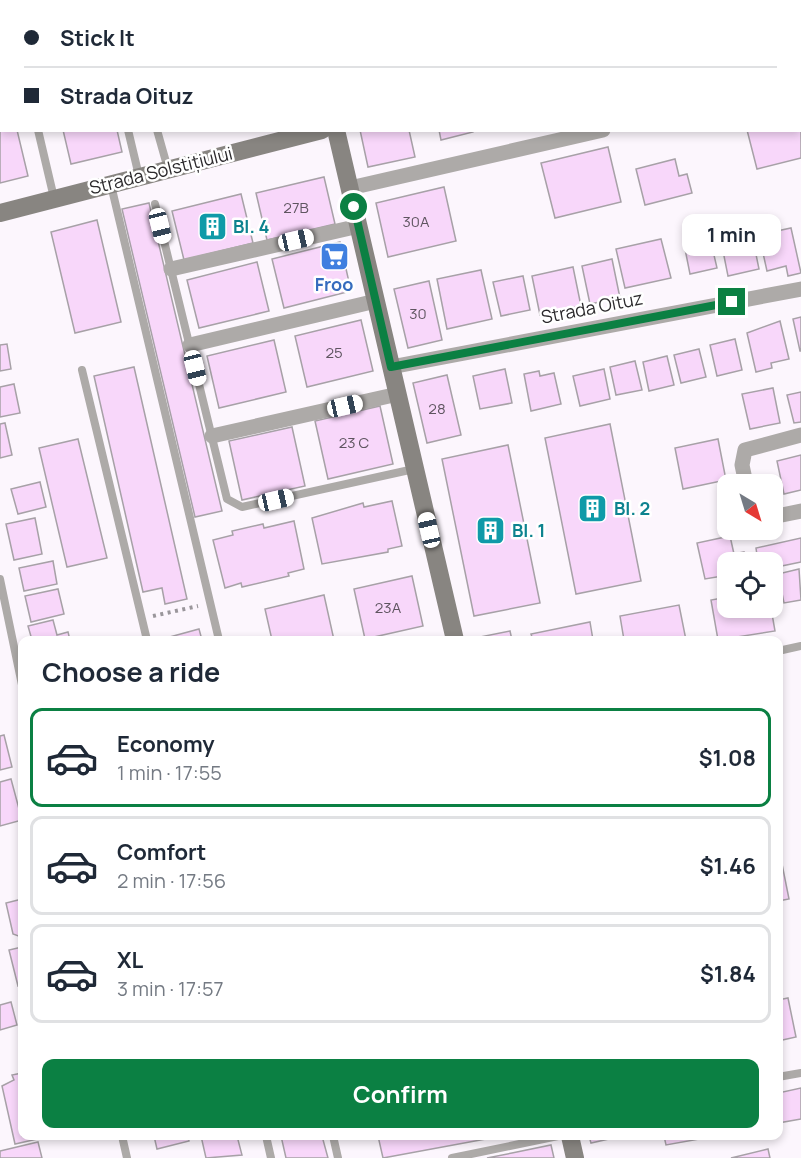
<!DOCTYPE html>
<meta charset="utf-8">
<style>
:root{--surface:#fff;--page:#f2f2f3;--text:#1f2937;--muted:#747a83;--line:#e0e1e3;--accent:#0b8043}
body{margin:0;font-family:Manrope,sans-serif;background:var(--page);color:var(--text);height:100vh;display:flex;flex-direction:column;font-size:22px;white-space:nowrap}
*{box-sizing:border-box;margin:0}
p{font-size:20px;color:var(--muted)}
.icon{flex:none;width:33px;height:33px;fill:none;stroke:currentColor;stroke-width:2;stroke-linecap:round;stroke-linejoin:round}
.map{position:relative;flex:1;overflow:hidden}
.sheet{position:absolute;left:18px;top:636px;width:765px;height:504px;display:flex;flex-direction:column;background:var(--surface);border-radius:12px;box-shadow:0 3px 9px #0003}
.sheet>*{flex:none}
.top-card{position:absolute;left:0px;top:0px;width:801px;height:132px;box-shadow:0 3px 9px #0003;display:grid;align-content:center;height:132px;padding:0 24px;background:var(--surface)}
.needle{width:39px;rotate:142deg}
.tools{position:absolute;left:717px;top:474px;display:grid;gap:12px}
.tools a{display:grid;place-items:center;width:66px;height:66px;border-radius:12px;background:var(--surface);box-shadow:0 3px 9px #0003;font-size:30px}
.end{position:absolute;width:27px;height:27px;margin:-14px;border:8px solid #0b8043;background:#fff;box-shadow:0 0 0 3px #fff}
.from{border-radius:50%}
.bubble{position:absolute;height:42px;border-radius:12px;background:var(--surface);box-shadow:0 3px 9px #0003;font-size:20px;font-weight:700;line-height:42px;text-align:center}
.car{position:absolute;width:18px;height:36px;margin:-18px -9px;border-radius:8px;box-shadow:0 0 4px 2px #0007;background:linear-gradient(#fff 24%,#345 0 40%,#fff 0 76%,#345 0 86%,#fff 0)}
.top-card b{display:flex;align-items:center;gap:21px;height:57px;font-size:22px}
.top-card b+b{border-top:2px solid var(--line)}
.top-card i{width:15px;height:15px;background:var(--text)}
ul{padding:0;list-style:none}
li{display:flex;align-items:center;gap:18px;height:99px;margin:0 12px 9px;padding:0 12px;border:3px solid var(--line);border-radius:12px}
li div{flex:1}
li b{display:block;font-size:22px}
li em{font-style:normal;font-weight:700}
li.active{border-color:var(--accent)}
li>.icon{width:54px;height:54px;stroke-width:1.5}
h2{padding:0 24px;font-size:27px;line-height:72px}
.action{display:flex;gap:12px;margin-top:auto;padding:12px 24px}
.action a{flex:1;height:69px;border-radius:12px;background:var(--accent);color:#fff;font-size:24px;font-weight:700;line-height:69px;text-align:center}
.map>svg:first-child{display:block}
.commercial{fill:#feeae3}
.building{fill:#f8d7fa;stroke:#a7a1a7;stroke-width:1.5}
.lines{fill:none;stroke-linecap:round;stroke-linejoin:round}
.path{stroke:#9a969b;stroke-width:4;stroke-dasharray:3 4.5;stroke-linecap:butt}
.lane{stroke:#adaaa8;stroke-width:8}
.street{stroke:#adaaa8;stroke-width:15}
.secondary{stroke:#888581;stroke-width:18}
.route{stroke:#0b8043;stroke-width:8}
.labels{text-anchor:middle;stroke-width:5;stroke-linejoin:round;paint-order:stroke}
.number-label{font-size:15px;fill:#5f5560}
.street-label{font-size:18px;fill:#2c2a2d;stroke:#fff}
.culture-label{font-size:18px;font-weight:bold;fill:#0d838f;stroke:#fff;text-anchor:start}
.shop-label{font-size:18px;font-weight:bold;fill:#366cbe;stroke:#fff}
</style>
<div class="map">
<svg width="801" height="1158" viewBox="0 0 801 1158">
<rect width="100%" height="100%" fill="#fcf6fd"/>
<polygon class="commercial" points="322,0 777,0 770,2"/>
<g class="building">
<rect x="32" y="0" width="54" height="2"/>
<polygon points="133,0 257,0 251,2"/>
<polygon points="0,65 2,130 17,130 28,176 0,183"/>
<polygon points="801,108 801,158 757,169 747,130 800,130"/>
<polygon points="63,130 117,130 122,152 71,164"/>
<polygon points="360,130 409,130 415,157 368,167"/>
<polygon points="439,130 473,130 473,132 441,140"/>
<polygon points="608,147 621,202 555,218 541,163"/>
<polygon points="675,159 679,176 687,174 692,193 645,205 636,169"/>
<polygon points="324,177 335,224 267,240 256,193"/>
<polygon points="444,187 456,241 388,257 376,203"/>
<polygon points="241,194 253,243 184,260 172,211"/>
<polygon points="149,203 222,511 195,517 122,209"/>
<polygon points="97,220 121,322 75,333 51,232"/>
<polygon points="791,228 801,273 788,276 786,266 767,271 759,235"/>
<polygon points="752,235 759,269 728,276 721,241"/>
<polygon points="710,238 717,268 690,274 684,244"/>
<polygon points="661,239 671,278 625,288 616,249"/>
<polygon points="340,242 351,291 284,308 272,259"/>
<polygon points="612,259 620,298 590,304 582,266"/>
<polygon points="257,262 269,311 199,328 187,280"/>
<polygon points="573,267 581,306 540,315 532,276"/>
<polygon points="481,270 492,319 447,329 437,279"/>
<polygon points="523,276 530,310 501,316 493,282"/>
<polygon points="429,281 442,340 408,348 394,289"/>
<polygon points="801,317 801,351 800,351 793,319"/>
<polygon points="361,320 373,371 307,387 295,336"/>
<polygon points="780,321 789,359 771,363 772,368 756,372 747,333"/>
<polygon points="735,339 742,370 717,376 710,345"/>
<polygon points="274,340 286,392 219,408 207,356"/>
<polygon points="7,344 11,369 0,371 0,345"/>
<polygon points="699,349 706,377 681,383 674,355"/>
<polygon points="667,356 674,385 649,391 643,362"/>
<polygon points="635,361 642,390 616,395 610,367"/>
<polygon points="134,367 187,599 165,604 162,588 143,592 94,376"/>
<polygon points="505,369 512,403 480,409 473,376"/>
<polygon points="604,369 610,399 580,406 573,376"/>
<polygon points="539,371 540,376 554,373 561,404 531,411 524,374"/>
<polygon points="447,375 461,435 427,443 413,383"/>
<polygon points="14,384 20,413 0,417 0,387"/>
<polygon points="773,388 780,423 750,429 742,394"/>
<polygon points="801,392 801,422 794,423 787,395"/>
<polygon points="380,406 393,464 328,479 315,421"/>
<polygon points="5,423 12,455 0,458 0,424"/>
<polygon points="610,424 641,581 576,594 545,438"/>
<polygon points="292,427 305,486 242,500 229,441"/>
<polygon points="78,439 107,558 67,567 39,448"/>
<polygon points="718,439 726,480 683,489 675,448"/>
<polygon points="508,445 540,603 474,616 442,459"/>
<polygon points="801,455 801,490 784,494 777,461"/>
<polygon points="40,482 46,507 18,514 11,489"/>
<polygon points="392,501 402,546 388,549 388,552 322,564 312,518 363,503 364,507"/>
<polygon points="35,518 42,554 14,560 6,524"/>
<polygon points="294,521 304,569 288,573 289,576 242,587 241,583 225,588 213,540 233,535 232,531 263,524 264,528"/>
<polygon points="730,536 734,554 744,552 746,562 728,562 728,575 705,579 697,543"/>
<polygon points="801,538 801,562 772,568 772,562 758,562 756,548"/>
<polygon points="53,561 57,584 24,591 19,568"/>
<polygon points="799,569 801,600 784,603 778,574"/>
<polygon points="412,576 423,626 365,639 354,589"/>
<polygon points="58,589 64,614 31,622 25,596"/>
<polygon points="324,595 334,640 272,640 265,609"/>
<polygon points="728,597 728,608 771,608 775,631 718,640 711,600"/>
<polygon points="679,605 686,640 624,640 620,616"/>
<polygon points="53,620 57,635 68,632 70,640 32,640 28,626"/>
<polygon points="590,622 593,640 533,640 531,634"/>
<polygon points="199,629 202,640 167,640 166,638"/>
<polygon points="510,631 512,640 476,640 475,638"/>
<polygon points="4,735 12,767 0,770 0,736"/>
<polygon points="11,779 22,820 0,826 0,782"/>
<polygon points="778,864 782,864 789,899 778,901"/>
<polygon points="22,899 22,936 21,937 13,934 6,903"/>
<polygon points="22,947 22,985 18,986 9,950"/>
<polygon points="788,998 796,1037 778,1041 778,1000"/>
<polygon points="11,1002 17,1025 0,1030 0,1005"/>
<polygon points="22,1073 22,1136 42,1136 42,1138 15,1144 2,1086 14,1080 12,1075"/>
<polygon points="801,1088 801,1119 778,1123 778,1093"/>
<polygon points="154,1136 188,1136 189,1141 157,1149"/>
<polygon points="201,1136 237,1136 242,1155 206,1158"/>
<polygon points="281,1136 322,1136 328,1158 286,1158"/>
<polygon points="378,1136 502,1136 383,1158"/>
<polygon points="589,1136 622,1136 591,1143"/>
<polygon points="664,1136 716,1136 666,1145"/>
<polygon points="38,1142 42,1158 0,1158 0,1151"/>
<polygon points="551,1145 554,1158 487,1158 512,1153"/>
<polygon points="768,1149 770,1158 731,1158"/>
</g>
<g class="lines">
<polyline class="path" points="153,616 198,606"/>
<g class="lane">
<polyline points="7,0 7,2"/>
<polyline points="96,0 96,2"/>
<polyline points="121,0 121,2"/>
<polyline points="568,0 569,2"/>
<polyline points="459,2 466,0"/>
<polyline points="668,2 668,0"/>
<polyline points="38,130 54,198"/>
<polyline points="128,130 139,176"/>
<polyline points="157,130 168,169"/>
<polyline points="111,185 219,640"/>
<polyline points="155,204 227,499 242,507 414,469"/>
<polyline points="82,370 147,640"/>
<polyline points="0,579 22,685"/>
<polyline points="778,651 801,646"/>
<polyline points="778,1077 801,1073"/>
<polyline points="122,1136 127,1158"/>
<polyline points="266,1136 271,1158"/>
<polyline points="333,1136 338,1158"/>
<polyline points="452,1158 558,1136"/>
</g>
<g class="street">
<polyline points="800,86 801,86"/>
<polyline points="350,188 603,130"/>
<polyline points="171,269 359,226"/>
<polyline points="190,345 376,301"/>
<polyline points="391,367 801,289"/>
<polyline points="212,436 398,394"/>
<polyline points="746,484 742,465 745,450 801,435"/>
<polyline points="772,517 801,511"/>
</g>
<g class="secondary">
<polyline points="305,0 305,2"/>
<polyline points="336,130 455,640"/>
<polyline points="0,213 322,130"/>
<polyline points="570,1136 575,1158"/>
</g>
</g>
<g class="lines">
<polyline class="route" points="354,207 391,367 732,302"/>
</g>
<defs>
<symbol id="building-square" viewBox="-11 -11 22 22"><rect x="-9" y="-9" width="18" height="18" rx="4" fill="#0f9aa8" stroke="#fff"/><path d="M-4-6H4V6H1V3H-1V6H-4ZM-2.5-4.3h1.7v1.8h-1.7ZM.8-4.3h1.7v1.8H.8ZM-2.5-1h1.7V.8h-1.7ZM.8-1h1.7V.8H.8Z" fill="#fff"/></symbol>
<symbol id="supermarket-square" viewBox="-11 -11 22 22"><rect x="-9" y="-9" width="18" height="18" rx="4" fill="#3f7fe0" stroke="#fff"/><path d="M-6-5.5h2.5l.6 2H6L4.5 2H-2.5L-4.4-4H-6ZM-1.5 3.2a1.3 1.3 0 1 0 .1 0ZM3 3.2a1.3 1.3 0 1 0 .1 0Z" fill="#fff"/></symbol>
</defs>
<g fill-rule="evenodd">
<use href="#building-square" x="196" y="210" width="33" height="33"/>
<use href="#supermarket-square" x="318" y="240" width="33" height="33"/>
<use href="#building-square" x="576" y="492" width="33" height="33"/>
<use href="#building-square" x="474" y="514" width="33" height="33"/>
</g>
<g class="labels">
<g class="number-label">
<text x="296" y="213">27B</text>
<text x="416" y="227">30A</text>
<text x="418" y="319">30</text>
<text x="334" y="358">25</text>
<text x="437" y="414">28</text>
<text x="354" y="448">23 C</text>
<text x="388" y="613">23A</text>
</g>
<g class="street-label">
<text transform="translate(161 171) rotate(-14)" y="6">Strada Solstițiului</text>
<text transform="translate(592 308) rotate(-11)" y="6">Strada Oituz</text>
</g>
<g class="culture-label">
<text x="233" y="233">Bl. 4</text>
<text x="614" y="515">Bl. 2</text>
<text x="512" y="537">Bl. 1</text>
</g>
<g class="shop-label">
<text x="334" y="291">Froo</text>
</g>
</g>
</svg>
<div class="tools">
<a><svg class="needle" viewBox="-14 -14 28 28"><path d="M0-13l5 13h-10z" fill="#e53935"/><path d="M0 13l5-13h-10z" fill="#747a83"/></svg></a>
<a><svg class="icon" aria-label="locate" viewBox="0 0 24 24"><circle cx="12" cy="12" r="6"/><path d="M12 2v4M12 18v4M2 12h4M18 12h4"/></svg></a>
</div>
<i class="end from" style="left:354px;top:207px"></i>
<i class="end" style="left:732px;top:302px"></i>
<div class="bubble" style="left:682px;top:214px;width:99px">1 min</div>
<i class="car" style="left:160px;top:226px;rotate:166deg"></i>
<i class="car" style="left:296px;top:240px;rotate:77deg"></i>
<i class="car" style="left:195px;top:368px;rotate:166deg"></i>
<i class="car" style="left:345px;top:406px;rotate:77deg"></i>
<i class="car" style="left:276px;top:500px;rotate:77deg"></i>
<i class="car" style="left:429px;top:530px;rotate:347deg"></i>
<div class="top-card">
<b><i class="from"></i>Stick It</b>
<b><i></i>Strada Oituz</b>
</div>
<section class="sheet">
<h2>Choose a ride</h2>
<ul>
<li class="active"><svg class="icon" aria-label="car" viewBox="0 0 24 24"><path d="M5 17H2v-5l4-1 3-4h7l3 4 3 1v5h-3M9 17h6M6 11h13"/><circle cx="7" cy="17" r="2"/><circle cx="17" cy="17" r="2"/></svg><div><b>Economy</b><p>1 min · 17:55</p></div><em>$1.08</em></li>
<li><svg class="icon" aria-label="car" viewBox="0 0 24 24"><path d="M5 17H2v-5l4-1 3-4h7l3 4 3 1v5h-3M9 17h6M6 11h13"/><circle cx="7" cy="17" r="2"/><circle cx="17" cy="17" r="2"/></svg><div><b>Comfort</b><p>2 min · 17:56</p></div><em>$1.46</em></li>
<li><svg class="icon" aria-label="car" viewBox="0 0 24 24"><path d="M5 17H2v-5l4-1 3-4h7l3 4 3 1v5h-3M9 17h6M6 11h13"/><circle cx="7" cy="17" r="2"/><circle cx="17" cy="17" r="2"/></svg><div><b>XL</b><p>3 min · 17:57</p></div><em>$1.84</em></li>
</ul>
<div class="action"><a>Confirm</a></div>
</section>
</div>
